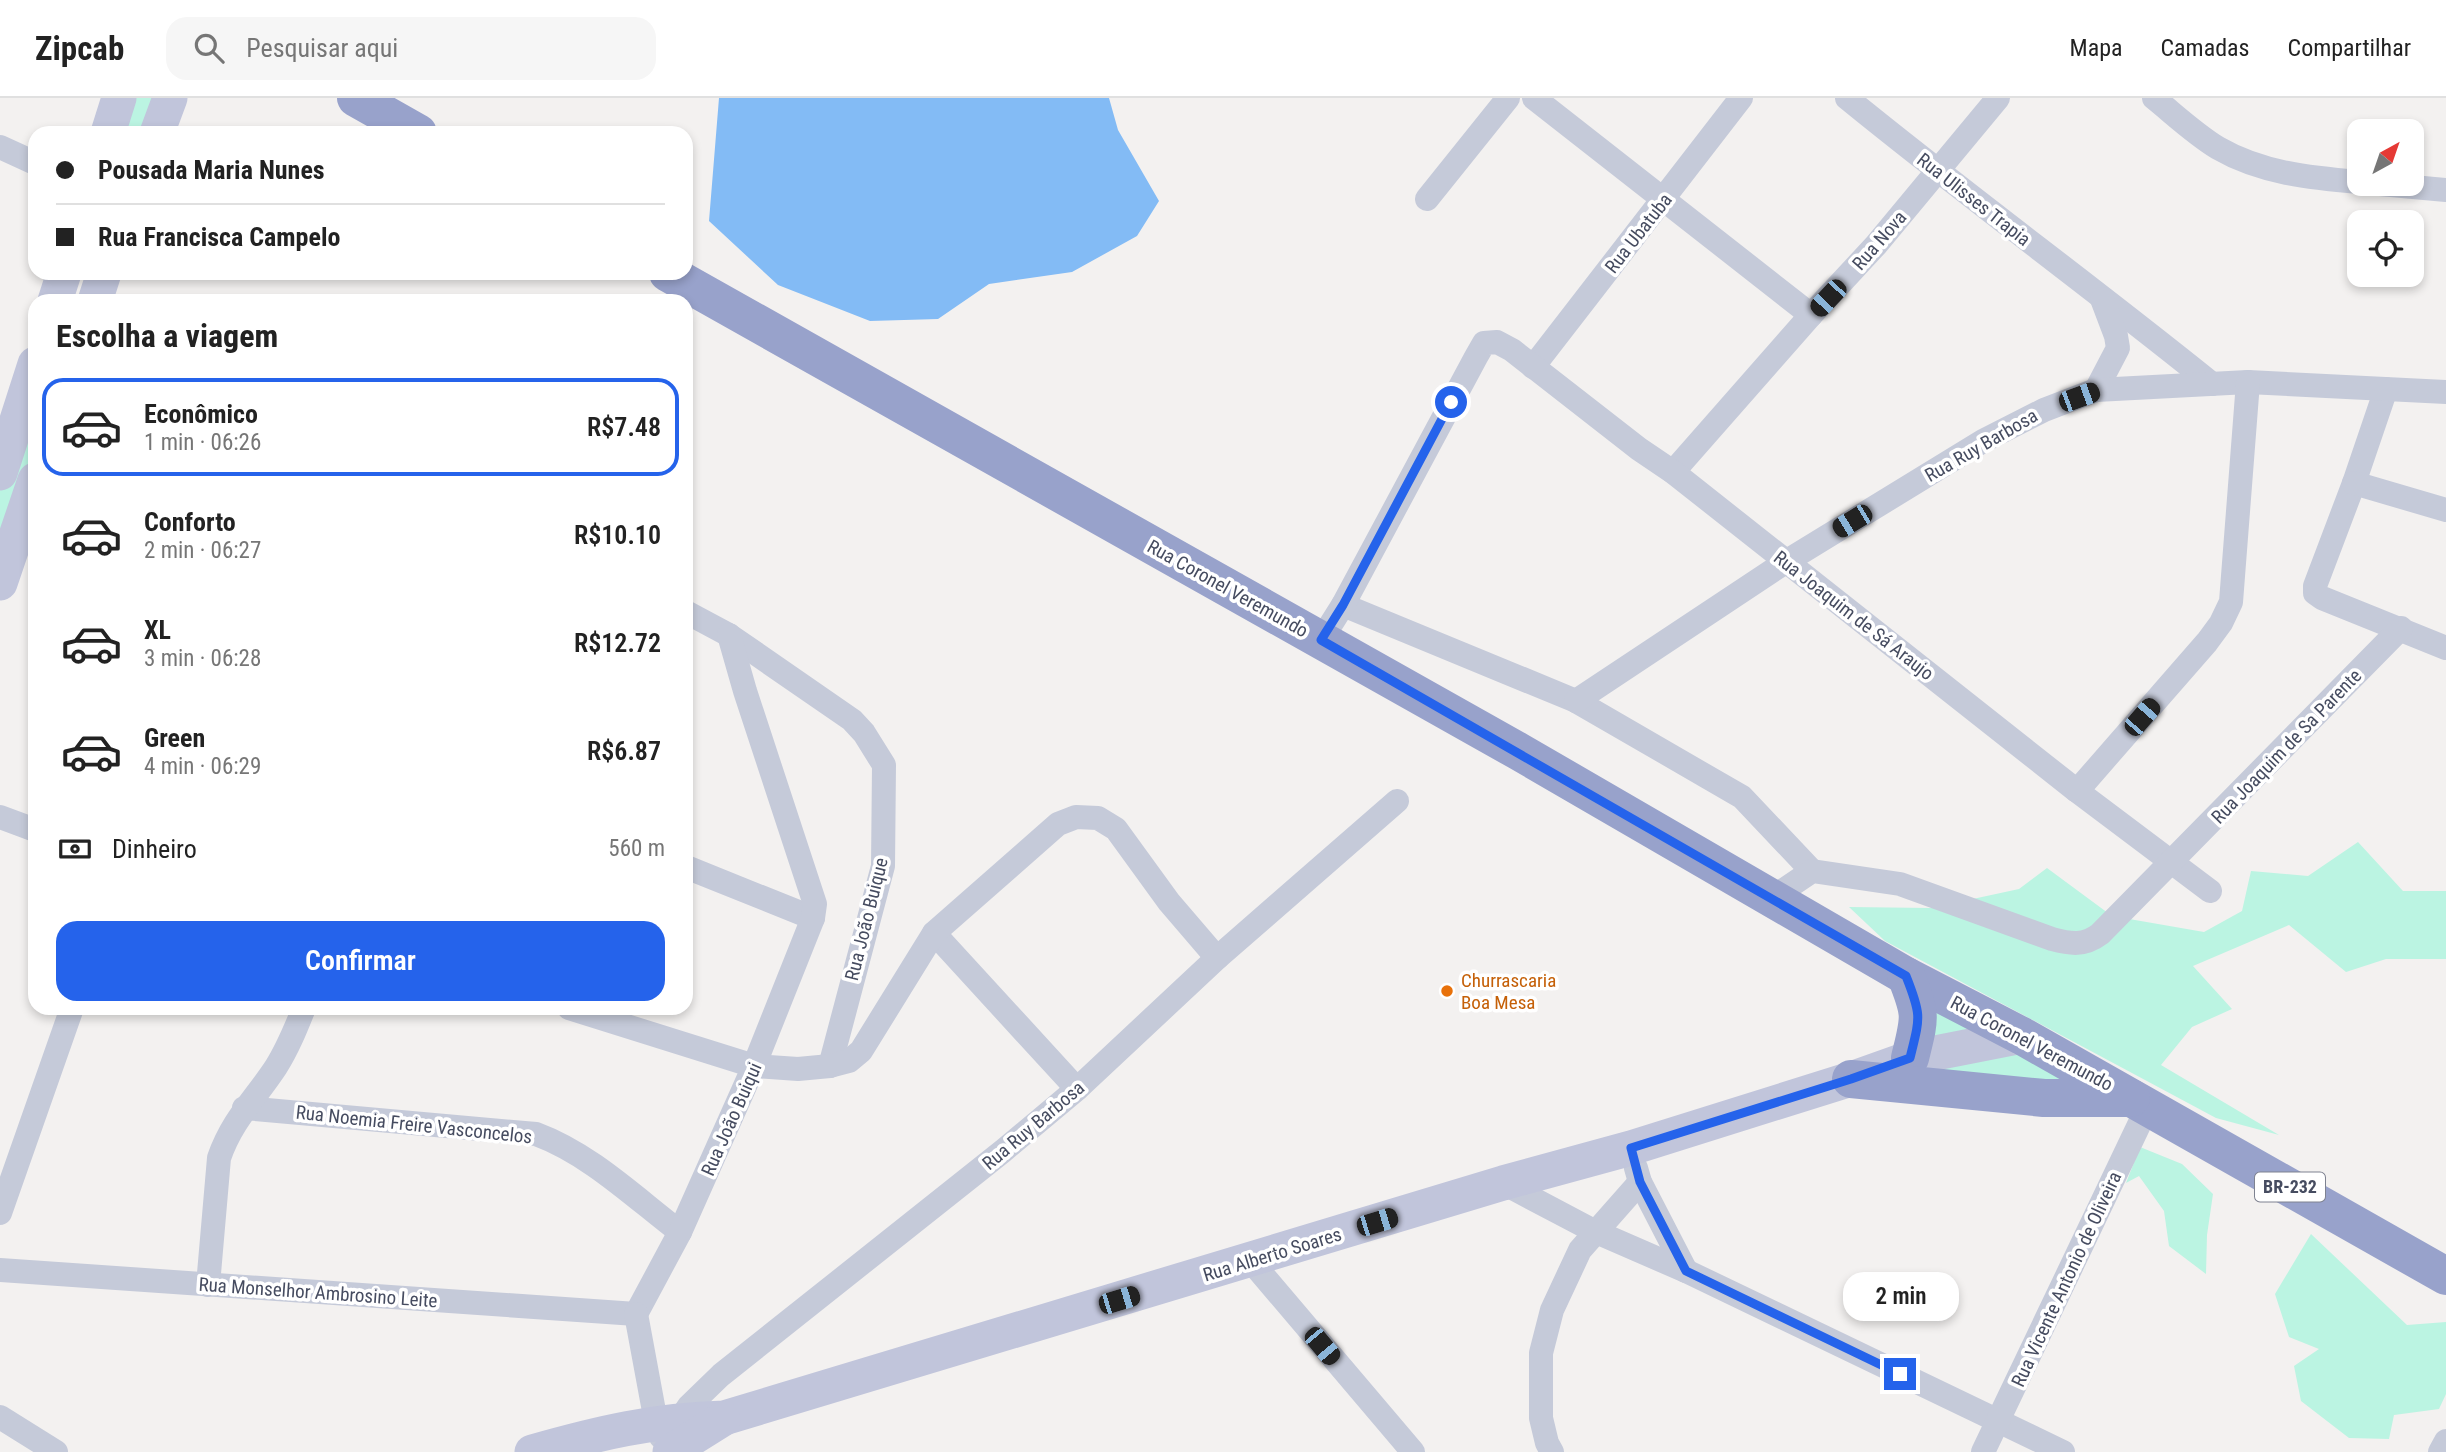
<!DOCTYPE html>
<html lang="pt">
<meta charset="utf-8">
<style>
:root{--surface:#fff;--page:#f6f6f6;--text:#222;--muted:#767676;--line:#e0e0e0;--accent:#2563eb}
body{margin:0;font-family:"Roboto Condensed",sans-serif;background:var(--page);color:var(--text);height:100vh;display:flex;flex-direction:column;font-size:26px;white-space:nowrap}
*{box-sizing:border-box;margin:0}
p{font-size:23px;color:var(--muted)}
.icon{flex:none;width:38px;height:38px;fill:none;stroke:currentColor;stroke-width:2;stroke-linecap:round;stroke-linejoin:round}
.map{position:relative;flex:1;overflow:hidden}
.sheet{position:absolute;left:28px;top:196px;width:665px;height:721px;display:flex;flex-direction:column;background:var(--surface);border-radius:21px;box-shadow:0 4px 10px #0003}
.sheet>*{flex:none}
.guide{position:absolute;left:28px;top:28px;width:665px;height:154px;border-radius:21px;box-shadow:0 4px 10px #0003;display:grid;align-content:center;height:154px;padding:0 28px;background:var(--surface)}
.needle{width:46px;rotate:40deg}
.tools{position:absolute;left:2347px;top:21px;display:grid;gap:14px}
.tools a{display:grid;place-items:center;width:77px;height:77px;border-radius:14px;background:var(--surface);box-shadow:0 4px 10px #0003;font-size:35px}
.end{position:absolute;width:32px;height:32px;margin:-16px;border:9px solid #2563eb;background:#fff;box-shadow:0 0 0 4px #fff}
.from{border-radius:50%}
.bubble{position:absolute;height:49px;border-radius:21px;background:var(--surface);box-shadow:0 4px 10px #0003;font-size:23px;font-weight:600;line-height:49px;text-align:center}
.car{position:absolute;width:21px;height:42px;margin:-21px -10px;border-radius:9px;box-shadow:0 0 5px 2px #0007;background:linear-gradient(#222 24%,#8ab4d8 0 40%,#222 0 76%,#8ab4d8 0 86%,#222 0)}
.guide b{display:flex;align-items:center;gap:24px;height:66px;font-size:26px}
.guide b+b{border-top:2px solid var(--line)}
.guide i{width:18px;height:18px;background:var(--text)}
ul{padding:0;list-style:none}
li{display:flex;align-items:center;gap:21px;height:98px;margin:0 14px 10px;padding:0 14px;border:4px solid transparent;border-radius:21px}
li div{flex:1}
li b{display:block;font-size:26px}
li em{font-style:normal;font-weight:600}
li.active{border-color:var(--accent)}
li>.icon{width:63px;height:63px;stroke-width:1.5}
h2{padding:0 28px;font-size:32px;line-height:84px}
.pay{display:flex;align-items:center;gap:18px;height:77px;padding:0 28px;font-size:26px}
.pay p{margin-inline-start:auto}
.cta{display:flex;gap:14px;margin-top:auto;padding:14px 28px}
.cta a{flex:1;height:80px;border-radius:21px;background:var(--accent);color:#fff;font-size:28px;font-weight:600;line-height:80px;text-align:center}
header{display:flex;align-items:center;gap:42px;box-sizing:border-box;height:98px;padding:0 35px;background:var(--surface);border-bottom:2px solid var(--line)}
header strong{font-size:33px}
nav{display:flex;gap:38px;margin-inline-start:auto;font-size:24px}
.search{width:490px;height:63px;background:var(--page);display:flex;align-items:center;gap:18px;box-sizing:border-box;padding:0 24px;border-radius:21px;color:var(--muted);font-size:26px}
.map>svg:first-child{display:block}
.green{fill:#bbf4e2}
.water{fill:#83bbf5}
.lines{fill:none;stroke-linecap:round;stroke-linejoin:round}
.minor{stroke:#c5cad9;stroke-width:24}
.secondary{stroke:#c1c5db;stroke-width:35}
.trunk{stroke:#98a2cb;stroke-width:38}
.route{stroke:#2563eb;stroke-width:9}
.food-dot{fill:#e8710a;stroke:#fff;stroke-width:2.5}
.labels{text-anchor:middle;stroke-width:7;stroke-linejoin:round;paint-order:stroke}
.shield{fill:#fff;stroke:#7e8290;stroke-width:2}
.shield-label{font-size:18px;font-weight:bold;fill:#464c60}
.street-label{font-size:19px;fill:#464c60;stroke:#fff}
.food-label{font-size:19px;fill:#c56008;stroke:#fff;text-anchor:start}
</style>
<header>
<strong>Zipcab</strong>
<div class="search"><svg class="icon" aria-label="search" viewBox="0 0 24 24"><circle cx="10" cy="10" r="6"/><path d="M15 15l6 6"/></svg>Pesquisar aqui</div>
<nav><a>Mapa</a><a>Camadas</a><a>Compartilhar</a></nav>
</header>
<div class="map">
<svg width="2446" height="1354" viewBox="0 0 2446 1354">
<rect width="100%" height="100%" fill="#f3f1f0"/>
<g class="green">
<polygon points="126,0 162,0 150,35 115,35"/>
<polygon points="35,284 35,359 0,466 0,391"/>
<polygon points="2358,744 2403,793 2446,793 2446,861 2386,861 2346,874 2289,827 2193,868 2232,911 2192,929 2161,967 2279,1037 2216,1020 1885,843 1849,809 1931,810 2019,791 2047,770 2112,818 2204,834 2242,813 2251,773 2308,778"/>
<polygon points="1936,909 1994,933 1924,944"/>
<polygon points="2029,950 2095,987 1875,974"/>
<polygon points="2140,1049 2182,1066 2213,1096 2207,1137 2206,1176 2169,1148 2164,1113 2139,1078 2126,1085"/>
<polygon points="2311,1136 2407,1227 2446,1224 2446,1296 2439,1311 2394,1317 2389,1341 2349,1340 2301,1303 2294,1268 2319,1251 2289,1239 2275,1196"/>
</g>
<polygon class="water" points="719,0 1109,0 1118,32 1159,103 1137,138 1072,174 989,186 938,221 870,223 778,187 709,123"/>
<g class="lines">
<g class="minor">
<polyline points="1534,0 1811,217"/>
<path d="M1847 0C1967 98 2092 189 2212 286"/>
<path d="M2154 0C2175 17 2195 36 2218 50 2261 75 2311 80 2359 84"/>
<polyline points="0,49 35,65"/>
<polyline points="2380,86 2446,92"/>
<polyline points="1427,101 1508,0"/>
<polyline points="1533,269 1741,0"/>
<polyline points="2386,291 2354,385 2315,488 2315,495 2322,500 2446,550"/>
<polyline points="2096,292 2118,250 2116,238 2102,201"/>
<polyline points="1673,374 1811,217 1876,147 1998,0"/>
<polyline points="2354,385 2446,412"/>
<polyline points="1343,507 1576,603 1742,699 1812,773"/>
<polyline points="686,514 729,537 852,622 864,635 884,667 883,768 830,968"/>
<polyline points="1321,542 1343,507 1476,259 1484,245 1497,244 1512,252 1639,351 1673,374 2077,693 2210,793"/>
<polyline points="1576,603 1787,463 1983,343 2044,312 2096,292 2248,284 2446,294"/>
<polyline points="2077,693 2207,544 2221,525 2231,504 2248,284"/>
<polyline points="0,719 35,732"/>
<polyline points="686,769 813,820"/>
<path d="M1772 800 1812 773 1900 786 2052 841C2071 846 2084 848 2100 836L2401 530"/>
<polyline points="934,835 1077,991"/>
<polyline points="569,910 754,968 798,971 830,968 849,963 861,953 934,835 1058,726 1076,719 1098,720 1116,731 1169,804 1217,860"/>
<path d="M244 1010 536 1036C590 1056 634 1099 680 1134"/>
<polyline points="1636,1070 1640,1084 1686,1173"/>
<polyline points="1503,1085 1594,1133 1686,1173 2063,1354"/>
<polyline points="0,1115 72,910"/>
<polyline points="1250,1162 1413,1354"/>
<polyline points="0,1172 636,1216"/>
<path d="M208 1187 219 1060C232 1022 255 1001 276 969 288 950 296 930 304 910"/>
<polyline points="636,1216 680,1134 754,968 813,820 815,806 745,593 729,537"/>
<polyline points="636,1216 656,1324 661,1339"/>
<polyline points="0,1319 56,1354"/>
<polyline points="681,1332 680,1321 689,1308 721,1277 1003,1053 1077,991 1217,860 1397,703"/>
<polyline points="1552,1354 1547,1345 1541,1320 1541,1255 1552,1212 1580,1152 1640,1084"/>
<polyline points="1983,1354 2148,1008"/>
<polyline points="2440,1354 2446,1343"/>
</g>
<g class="secondary">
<polyline points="108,35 119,0"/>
<polyline points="157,35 170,0"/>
<polyline points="55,203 64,175"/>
<polyline points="95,203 104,175"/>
<polyline points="0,375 35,266"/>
<polyline points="0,485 35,382"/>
<path d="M532 1354C599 1335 654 1322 724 1320L1503 1085 1631 1050 1851 981 1910 960 2022 938"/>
<polyline points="670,1354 723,1321"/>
</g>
<g class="trunk">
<polyline points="356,0 418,35"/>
<polyline points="668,175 1518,653 1906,878 2022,938 2446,1178"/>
<path d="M1906 878C1922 918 1920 919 1910 960"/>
<polyline points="1851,981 2044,1000 2131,1000"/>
</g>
</g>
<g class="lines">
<path class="route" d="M1451 304 1343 507 1321 542 1906 878C1922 918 1920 919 1910 960L1851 981 1631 1050 1640 1084 1686 1173 1900 1276"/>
</g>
<circle class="food-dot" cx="1447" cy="893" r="7"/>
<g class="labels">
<rect class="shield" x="2255" y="1074.5" width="70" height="29" rx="5"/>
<g class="shield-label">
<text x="2290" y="1095">BR-232</text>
</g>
<g class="street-label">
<text transform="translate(1974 101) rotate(38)" y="7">Rua Ulisses Trapia</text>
<text transform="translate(1638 135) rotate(-52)" y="7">Rua Ubatuba</text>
<text transform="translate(1879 142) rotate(-49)" y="7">Rua Nova</text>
<text transform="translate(1981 347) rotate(-30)" y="7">Rua Ruy Barbosa</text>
<text transform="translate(1228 490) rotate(29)" y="7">Rua Coronel Veremundo</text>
<text transform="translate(1854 517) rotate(38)" y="7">Rua Joaquim de Sá Araujo</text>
<text transform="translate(2286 648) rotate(-46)" y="7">Rua Joaquim de Sa Parente</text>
<text transform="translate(866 821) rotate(-76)" y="7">Rua João Buique</text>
<text transform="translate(2032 945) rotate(28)" y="7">Rua Coronel Veremundo</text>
<text transform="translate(731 1021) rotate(-66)" y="7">Rua João Buiqui</text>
<text transform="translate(414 1026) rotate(6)" y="7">Rua Noemia Freire Vasconcelos</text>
<text transform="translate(1033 1027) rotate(-40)" y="7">Rua Ruy Barbosa</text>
<text transform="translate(1272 1156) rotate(-17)" y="7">Rua Alberto Soares</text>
<text transform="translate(2066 1181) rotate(-65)" y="7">Rua Vicente Antonio de Oliveira</text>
<text transform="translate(318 1194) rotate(4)" y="7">Rua Monselhor Ambrosino Leite</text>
</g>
<g class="food-label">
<text x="1461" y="889">Churrascaria<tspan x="1461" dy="22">Boa Mesa</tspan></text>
</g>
</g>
</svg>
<div class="tools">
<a><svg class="needle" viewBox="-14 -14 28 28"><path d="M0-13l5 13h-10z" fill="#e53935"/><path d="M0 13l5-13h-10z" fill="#767676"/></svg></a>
<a><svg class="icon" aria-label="locate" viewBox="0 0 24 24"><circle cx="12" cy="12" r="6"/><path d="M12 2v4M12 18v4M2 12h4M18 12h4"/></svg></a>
</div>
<i class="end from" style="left:1451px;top:304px"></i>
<i class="end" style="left:1900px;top:1276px"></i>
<div class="bubble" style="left:1843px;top:1174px;width:116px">2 min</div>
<i class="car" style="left:1828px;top:200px;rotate:223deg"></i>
<i class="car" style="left:2079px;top:299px;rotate:70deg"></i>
<i class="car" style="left:1852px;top:423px;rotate:239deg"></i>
<i class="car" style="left:2142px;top:619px;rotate:41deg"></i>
<i class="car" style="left:1377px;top:1124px;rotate:73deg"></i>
<i class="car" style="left:1119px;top:1202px;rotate:73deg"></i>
<i class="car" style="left:1322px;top:1248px;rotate:140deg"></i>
<div class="guide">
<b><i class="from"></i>Pousada Maria Nunes</b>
<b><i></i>Rua Francisca Campelo</b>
</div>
<section class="sheet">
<h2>Escolha a viagem</h2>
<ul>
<li class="active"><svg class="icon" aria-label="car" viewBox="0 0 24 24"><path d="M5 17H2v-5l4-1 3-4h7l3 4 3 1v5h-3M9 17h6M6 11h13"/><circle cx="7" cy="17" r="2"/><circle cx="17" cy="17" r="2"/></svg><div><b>Econômico</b><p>1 min · 06:26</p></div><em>R$7.48</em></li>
<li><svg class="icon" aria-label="car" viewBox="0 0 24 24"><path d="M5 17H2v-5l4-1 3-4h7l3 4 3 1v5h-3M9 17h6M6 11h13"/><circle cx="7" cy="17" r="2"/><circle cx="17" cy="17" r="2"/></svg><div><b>Conforto</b><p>2 min · 06:27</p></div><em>R$10.10</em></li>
<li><svg class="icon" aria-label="car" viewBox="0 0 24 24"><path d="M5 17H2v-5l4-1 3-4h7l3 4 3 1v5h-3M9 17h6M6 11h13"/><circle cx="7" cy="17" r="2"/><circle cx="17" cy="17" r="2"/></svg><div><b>XL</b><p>3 min · 06:28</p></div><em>R$12.72</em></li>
<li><svg class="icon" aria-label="car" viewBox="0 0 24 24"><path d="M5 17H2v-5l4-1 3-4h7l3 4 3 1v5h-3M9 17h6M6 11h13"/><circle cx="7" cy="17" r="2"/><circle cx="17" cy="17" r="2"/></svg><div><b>Green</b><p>4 min · 06:29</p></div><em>R$6.87</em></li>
</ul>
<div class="pay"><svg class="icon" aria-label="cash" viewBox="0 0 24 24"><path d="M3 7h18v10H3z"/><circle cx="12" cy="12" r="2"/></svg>Dinheiro<p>560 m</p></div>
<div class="cta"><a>Confirmar</a></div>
</section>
</div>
